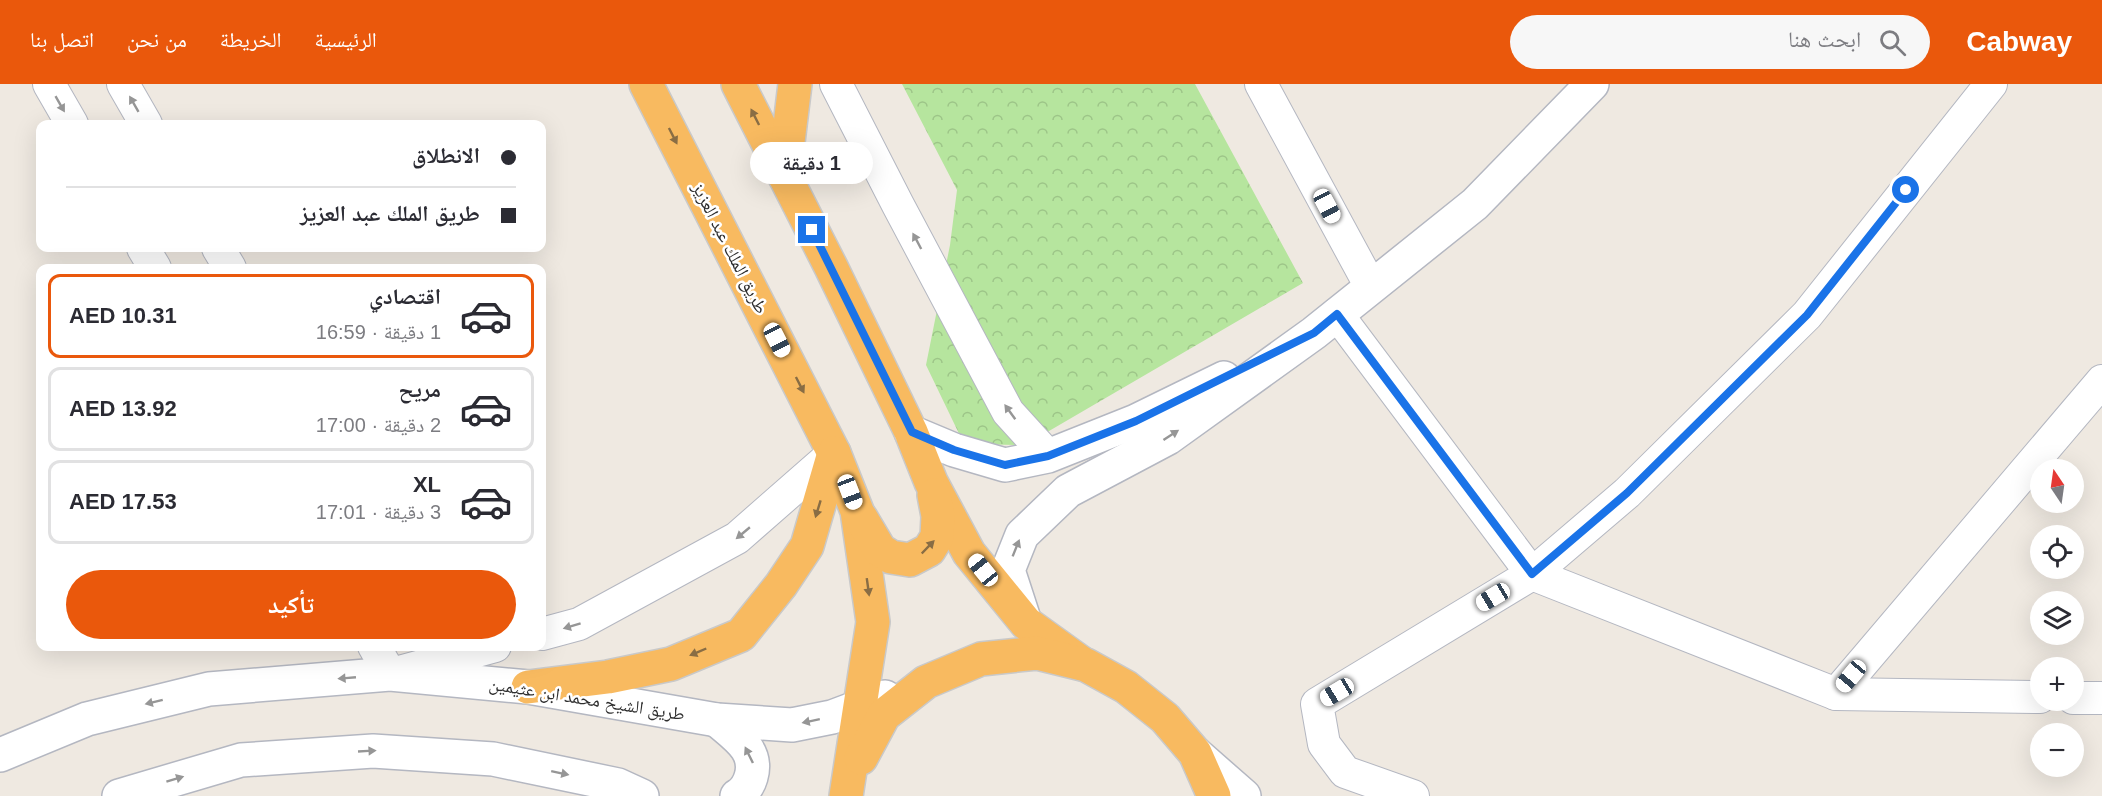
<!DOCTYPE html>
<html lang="ar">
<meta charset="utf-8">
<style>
:root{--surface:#fff;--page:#f7f7f7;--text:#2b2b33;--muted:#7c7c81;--line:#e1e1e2;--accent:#ea580c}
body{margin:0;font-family:Arial,"Noto Naskh Arabic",sans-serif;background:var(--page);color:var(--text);direction:rtl;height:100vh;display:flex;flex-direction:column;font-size:22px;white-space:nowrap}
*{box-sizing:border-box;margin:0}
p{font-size:20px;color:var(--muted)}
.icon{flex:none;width:33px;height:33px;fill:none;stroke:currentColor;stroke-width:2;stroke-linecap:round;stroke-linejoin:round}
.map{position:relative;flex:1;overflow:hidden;direction:ltr}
.drawer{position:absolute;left:36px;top:180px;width:510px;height:387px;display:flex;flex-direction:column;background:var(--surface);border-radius:12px;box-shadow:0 6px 24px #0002;direction:rtl}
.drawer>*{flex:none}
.top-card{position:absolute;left:36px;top:36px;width:510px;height:132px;border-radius:12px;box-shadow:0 6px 24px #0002;direction:rtl;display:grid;align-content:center;height:132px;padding:0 30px;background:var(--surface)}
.needle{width:39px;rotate:347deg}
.controls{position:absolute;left:2030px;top:375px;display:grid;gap:12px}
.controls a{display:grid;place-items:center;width:54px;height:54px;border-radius:50%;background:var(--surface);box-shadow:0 6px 24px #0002;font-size:30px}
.end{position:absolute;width:27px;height:27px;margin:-14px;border:8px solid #1a73e8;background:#fff;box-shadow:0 0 0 3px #fff}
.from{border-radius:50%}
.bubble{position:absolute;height:42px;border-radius:21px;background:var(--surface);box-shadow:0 6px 24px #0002;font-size:20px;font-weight:700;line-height:42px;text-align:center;direction:rtl}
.car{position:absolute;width:18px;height:36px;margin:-18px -9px;border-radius:8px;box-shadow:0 0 4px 2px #0007;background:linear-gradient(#fff 24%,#345 0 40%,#fff 0 76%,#345 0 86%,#fff 0)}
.top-card b{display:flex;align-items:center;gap:21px;height:57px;font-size:22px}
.top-card b+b{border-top:2px solid var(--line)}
.top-card i{width:15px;height:15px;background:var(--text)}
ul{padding:10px 0 0;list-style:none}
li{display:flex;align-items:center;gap:18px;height:84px;margin:0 12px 9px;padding:0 18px;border:3px solid var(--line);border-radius:12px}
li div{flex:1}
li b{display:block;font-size:22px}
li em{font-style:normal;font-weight:700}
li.selected{border-color:var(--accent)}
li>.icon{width:54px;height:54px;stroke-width:1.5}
.primary-button{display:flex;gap:12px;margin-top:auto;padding:12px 30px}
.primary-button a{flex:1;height:69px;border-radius:36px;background:var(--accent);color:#fff;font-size:24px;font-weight:700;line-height:69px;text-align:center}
header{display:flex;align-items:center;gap:36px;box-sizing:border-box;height:84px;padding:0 30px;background:var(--accent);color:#fff}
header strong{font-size:28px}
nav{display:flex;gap:33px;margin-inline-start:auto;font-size:21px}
.search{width:420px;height:54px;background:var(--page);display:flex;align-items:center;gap:15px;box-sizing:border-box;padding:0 21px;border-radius:33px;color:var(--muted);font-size:22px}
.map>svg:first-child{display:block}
.park{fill:url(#park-crowns)}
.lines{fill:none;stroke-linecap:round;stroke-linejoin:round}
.minor-casing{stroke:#b4b7c1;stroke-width:34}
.tertiary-casing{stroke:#b4b7c1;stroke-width:36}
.trunk-casing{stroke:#c9c9c9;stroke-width:36}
.minor{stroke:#fff;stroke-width:32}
.tertiary{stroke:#fff;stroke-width:33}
.trunk{stroke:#f8ba60;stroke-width:33}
.oneway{fill:#969696}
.oneway2{fill:#896d44}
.route{stroke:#1a73e8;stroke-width:8}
.labels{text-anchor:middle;stroke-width:5;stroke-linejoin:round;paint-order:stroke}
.street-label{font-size:18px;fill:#2e2e2e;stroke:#fff}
</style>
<header>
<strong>Cabway</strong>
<div class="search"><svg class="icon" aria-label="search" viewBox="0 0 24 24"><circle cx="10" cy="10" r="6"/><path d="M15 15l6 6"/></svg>ابحث هنا</div>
<nav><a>الرئيسية</a><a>الخريطة</a><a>من نحن</a><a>اتصل بنا</a></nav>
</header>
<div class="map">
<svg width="2102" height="712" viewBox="0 0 2102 712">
<defs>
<pattern id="park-crowns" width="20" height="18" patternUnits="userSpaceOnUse" patternTransform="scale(1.5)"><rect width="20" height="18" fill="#b6e59e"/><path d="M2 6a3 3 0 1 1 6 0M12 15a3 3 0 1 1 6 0" fill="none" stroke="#9dc588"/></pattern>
</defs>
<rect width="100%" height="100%" fill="#efe9e1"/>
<polygon class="park" points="902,0 1195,0 1303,199 1025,361 964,360 926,281 950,161 957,106"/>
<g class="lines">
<defs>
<g id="minor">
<polyline points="49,0 72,40"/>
<polyline points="123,0 146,40"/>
<polyline points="836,0 898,121 1008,328 1048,372"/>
<polyline points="1261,0 1371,203"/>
<polyline points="143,164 155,184"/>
<polyline points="218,164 230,184"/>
<polyline points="1337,230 1532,490 1836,610 2040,613"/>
<polyline points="542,550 579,540 737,454 834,369"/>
<polyline points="374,562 390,590"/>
<polyline points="396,589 495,562"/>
<polyline points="1836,610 2102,297"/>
<polyline points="2073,614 2102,614"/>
<polyline points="1413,712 1345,688 1324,660 1317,620 1532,490 1627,409 1807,231 1991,0"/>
</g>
<g id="tertiary">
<polyline points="911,348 954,366 1005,381 1048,372 1136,337 1224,294"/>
<polyline points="1024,535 1008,486 1022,451 1068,407 1168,354 1314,249 1475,120 1592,0"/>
<path d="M717 636C735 652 759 666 751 693 749 700 744 708 737 712"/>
<polyline points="1195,669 1244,712"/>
<polyline points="0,671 87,635 209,605 390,590 528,603 717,636 792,641 832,633 885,613"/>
<polyline points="119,712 241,676 373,667 493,675 618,701 642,712"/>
</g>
<g id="trunk">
<polyline points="646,0 834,369 857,427 873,538 846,712"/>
<polyline points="738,0 831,183 911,348 931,398 969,469 1026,539 1083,580"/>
<polyline points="784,91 795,0"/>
<polyline points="861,434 880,466 891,473 910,476 929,466 937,453 938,432 934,411"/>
<polyline points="528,603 608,593 671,580 741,551 781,501 807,462 834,369"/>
<polyline points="861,674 884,631 926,598 981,575 1037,569 1086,581 1126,603 1165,634 1195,669 1214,712"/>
</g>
</defs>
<use href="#minor" class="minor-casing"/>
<use href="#tertiary" class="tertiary-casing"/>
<use href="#trunk" class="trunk-casing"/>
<use href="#minor" class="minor"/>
<use href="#tertiary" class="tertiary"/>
<use href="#trunk" class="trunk"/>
</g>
<defs><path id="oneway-solid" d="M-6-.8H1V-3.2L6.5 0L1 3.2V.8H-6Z" transform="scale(1.5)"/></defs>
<g class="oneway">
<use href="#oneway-solid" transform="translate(60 20) rotate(60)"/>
<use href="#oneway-solid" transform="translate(134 20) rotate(-120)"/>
<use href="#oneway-solid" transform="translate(917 157) rotate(-118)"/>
<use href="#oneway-solid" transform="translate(1010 328) rotate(-126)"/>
<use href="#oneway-solid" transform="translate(1171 351) rotate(-33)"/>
<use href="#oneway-solid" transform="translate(743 449) rotate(140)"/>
<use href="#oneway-solid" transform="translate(1016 464) rotate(-68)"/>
<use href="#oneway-solid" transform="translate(572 542) rotate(163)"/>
<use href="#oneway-solid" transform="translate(347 594) rotate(175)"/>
<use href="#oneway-solid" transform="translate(154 618) rotate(166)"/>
<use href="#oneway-solid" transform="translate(811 637) rotate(168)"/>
<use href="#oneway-solid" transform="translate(367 667) rotate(-3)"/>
<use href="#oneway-solid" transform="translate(749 671) rotate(-116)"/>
<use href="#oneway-solid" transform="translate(560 689) rotate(12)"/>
<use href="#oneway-solid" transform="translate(175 695) rotate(-17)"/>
</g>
<g class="oneway2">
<use href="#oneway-solid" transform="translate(755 33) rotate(-117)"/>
<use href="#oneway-solid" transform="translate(673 52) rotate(63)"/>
<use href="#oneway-solid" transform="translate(800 301) rotate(63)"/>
<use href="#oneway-solid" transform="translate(818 425) rotate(107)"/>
<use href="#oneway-solid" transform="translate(928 463) rotate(-46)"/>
<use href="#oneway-solid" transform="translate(868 503) rotate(82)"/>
<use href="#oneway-solid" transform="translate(698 568) rotate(157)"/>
</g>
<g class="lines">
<polyline class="route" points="812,146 912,348 954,366 1005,381 1048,372 1136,337 1314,249 1337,230 1532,490 1627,409 1807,231 1906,106"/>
</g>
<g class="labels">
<g class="street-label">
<text transform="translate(730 164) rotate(63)" y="6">طريق الملك عبد العزيز</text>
<text transform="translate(587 615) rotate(9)" y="6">طريق الشيخ محمد ابن عثيمين</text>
</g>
</g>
</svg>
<div class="controls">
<a><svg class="needle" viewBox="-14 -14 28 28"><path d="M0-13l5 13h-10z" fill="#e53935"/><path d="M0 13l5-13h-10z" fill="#7c7c81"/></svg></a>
<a><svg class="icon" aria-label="locate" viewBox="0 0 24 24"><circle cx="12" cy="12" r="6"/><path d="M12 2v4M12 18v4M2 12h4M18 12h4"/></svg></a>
<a><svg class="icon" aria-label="layers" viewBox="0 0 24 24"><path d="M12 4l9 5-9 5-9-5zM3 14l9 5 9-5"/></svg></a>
<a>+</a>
<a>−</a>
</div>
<i class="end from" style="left:1906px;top:106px"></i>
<i class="end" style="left:812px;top:146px"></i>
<div class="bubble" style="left:750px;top:58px;width:123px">1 دقيقة</div>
<i class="car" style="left:1327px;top:122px;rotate:152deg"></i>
<i class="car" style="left:777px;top:256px;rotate:153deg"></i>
<i class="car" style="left:850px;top:408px;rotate:159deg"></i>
<i class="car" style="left:983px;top:486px;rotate:321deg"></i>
<i class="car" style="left:1493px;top:513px;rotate:239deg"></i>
<i class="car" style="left:1851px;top:592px;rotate:220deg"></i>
<i class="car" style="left:1337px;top:608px;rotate:239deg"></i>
<div class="top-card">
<b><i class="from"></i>الانطلاق</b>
<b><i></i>طريق الملك عبد العزيز</b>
</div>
<section class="drawer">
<ul>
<li class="selected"><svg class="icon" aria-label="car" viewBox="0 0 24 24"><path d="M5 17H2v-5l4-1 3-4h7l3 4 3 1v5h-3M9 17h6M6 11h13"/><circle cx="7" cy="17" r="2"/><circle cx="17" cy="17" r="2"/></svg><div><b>اقتصادي</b><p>1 دقيقة · 16:59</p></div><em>AED 10.31</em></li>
<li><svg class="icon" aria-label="car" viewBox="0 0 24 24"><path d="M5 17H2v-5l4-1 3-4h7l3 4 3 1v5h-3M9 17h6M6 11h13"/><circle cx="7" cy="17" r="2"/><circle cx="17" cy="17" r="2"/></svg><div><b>مريح</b><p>2 دقيقة · 17:00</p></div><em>AED 13.92</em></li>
<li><svg class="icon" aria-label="car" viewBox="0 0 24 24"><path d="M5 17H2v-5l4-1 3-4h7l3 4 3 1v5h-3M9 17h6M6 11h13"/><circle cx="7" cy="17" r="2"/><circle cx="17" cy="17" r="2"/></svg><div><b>XL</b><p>3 دقيقة · 17:01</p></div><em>AED 17.53</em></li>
</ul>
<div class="primary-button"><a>تأكيد</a></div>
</section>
</div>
